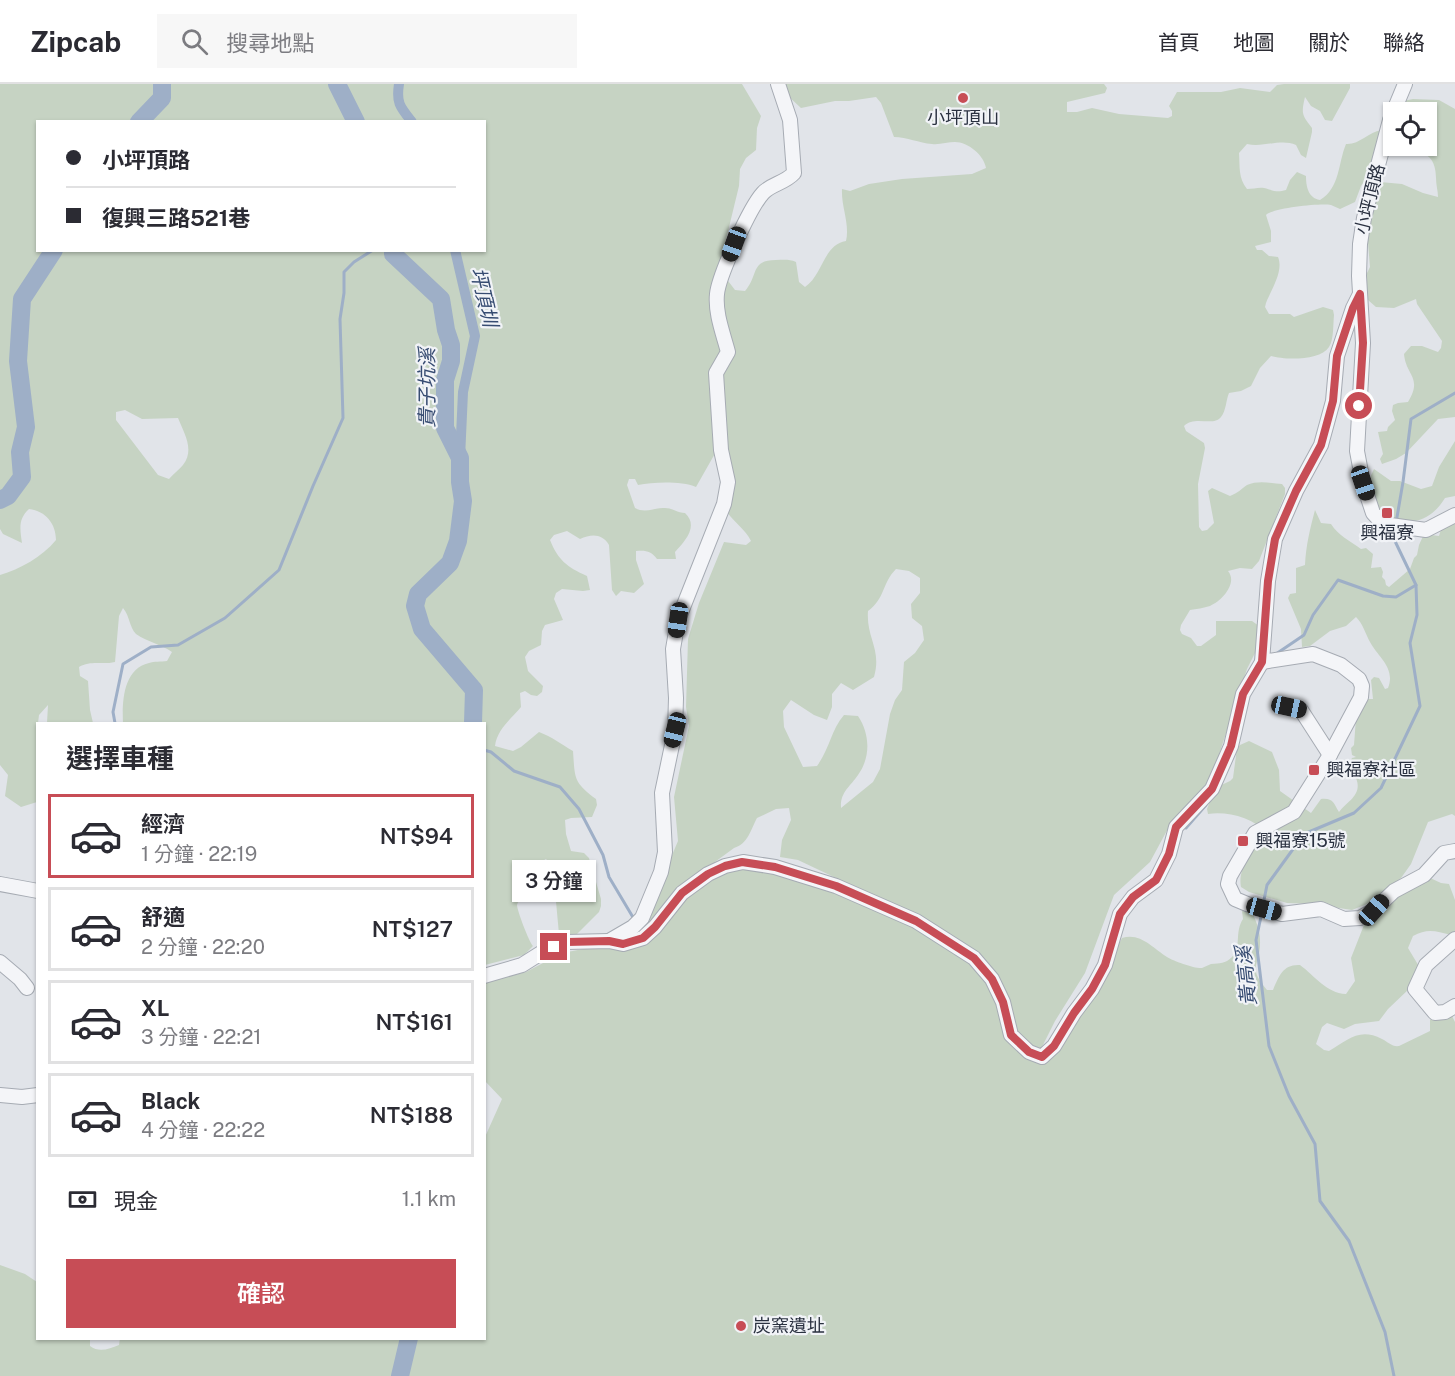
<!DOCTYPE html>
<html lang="zh-TW">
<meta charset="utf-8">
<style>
:root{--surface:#fff;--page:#f7f7f7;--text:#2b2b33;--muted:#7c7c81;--line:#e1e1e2;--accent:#c74d56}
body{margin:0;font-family:"Public Sans","Noto Sans TC",sans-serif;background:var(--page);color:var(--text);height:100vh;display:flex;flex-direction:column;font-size:22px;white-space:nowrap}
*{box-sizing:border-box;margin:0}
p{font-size:20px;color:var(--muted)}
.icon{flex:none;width:33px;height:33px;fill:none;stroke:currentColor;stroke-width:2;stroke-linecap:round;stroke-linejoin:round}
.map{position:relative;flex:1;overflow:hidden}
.sheet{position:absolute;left:36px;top:638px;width:450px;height:618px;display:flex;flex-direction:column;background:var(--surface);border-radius:0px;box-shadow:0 2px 4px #0004}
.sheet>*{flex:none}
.guide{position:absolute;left:36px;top:36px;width:450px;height:132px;border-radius:0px;box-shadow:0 2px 4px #0004;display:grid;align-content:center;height:132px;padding:0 30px;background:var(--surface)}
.buttons{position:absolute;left:1383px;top:18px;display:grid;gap:12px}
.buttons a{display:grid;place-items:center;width:54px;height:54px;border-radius:0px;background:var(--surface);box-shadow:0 2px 4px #0004;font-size:30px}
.end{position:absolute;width:27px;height:27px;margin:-14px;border:8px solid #c74d56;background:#fff;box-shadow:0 0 0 3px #fff}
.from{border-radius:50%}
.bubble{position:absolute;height:42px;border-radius:0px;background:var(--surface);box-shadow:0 2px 4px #0004;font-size:20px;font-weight:600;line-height:42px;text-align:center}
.car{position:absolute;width:18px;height:36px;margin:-18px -9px;border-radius:8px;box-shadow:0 0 4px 2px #0007;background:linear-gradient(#222 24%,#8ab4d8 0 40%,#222 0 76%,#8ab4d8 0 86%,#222 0)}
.guide b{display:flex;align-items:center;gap:21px;height:57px;font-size:22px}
.guide b+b{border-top:2px solid var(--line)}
.guide i{width:15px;height:15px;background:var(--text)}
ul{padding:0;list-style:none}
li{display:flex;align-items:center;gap:18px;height:84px;margin:0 12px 9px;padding:0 18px;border:3px solid var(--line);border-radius:0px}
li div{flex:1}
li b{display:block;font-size:22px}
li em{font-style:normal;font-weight:600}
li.current{border-color:var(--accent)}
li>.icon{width:54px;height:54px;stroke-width:1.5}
h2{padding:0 30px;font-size:27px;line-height:72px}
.pay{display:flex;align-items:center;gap:15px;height:66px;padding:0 30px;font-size:22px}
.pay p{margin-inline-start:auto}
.button{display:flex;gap:12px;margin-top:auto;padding:12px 30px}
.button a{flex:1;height:69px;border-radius:0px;background:var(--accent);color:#fff;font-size:24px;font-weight:600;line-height:69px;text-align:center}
header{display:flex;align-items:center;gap:36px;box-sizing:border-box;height:84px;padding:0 30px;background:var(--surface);border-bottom:2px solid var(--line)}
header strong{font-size:28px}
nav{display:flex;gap:33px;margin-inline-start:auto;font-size:21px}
.search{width:420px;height:54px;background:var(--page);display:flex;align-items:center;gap:15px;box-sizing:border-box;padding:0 21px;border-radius:0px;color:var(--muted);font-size:22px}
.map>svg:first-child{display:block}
.green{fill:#c6d3c3;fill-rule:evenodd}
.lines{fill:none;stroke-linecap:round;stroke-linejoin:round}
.stream{stroke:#9eafc7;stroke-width:3}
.canal{stroke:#9eafc7;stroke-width:10}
.river{stroke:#9eafc7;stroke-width:18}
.minor-casing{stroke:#a6abb3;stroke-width:16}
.minor{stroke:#f4f5f8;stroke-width:14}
.route{stroke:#c74d56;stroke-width:8}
.poi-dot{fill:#c74d56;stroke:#f1f3f7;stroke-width:2}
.labels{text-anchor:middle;stroke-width:4.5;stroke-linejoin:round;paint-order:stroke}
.poi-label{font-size:18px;fill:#2a3140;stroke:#f1f3f7;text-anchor:start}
.street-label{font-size:18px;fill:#2a3140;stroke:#f1f3f7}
.water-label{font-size:20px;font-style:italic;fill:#374c72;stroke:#f1f3f7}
</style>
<header>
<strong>Zipcab</strong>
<div class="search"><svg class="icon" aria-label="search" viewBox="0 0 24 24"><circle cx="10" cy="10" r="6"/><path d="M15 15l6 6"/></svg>搜尋地點</div>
<nav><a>首頁</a><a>地圖</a><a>關於</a><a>聯絡</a></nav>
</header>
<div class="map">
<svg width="1455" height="1292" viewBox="0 0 1455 1292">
<rect width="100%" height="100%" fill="#e1e4e9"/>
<g class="green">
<path d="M0 0H742L761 32 757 44 756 66 746 74 740 85 739 102 722 172V189L735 206 745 207C759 191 750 176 776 176 784 176 789 175 796 178L799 198 805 203C823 191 823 161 846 157 850 140 841 123 842 105L850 107 869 100 902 95 972 90 986 84C984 71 968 58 955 58 948 58 939 61 932 60 919 59 907 53 894 53L881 19 876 13 849 17H835L801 24 787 11 784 0H1104L1107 4 1105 9 1067 18V28H1077L1092 24 1119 30 1168 34 1172 32V27L1169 22 1177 8H1221L1240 4 1270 8 1277 1 1284 0H1350V4L1332 37 1325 36 1320 27 1311 22 1305 13C1301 30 1302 31 1312 44V48L1306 74 1301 71 1296 61C1281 54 1263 64 1247 60L1239 69C1240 82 1238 94 1247 105 1253 105 1259 103 1264 104 1273 106 1276 109 1286 106L1290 96 1297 88 1306 92C1306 102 1308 114 1320 116 1340 104 1338 79 1346 60 1359 61 1369 48 1381 46L1371 88 1361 102 1355 118 1340 125C1337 124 1334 122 1331 121 1320 119 1273 124 1266 131L1271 147V158L1255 162 1257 166H1262L1269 172 1278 173C1284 187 1271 206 1266 219L1265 223 1269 230H1290L1294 233 1323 223 1333 226 1334 231C1333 240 1334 255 1329 263 1320 277 1285 276 1271 272L1260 284 1251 302 1241 307 1229 309C1226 316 1226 327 1221 333 1213 343 1195 331 1184 342L1186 347 1204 359 1205 364 1198 400 1199 443 1202 447 1207 446 1214 439 1208 407 1212 404 1230 412C1238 409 1241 405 1247 401 1258 396 1270 399 1282 400L1285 404V410L1259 477 1252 485 1240 484 1228 487C1238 499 1222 517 1210 522 1204 524 1196 525 1190 526L1181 541 1180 546 1182 550 1191 554 1197 562H1201L1216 551V537H1252L1266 547 1247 585 1213 689 1209 697 1171 739 1150 778 1114 811 1085 889 1055 937 1041 965 1036 967 1015 949 994 893 895 822 798 776 780 773 782 756 791 736 789 724 776 725 757 734C751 745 748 760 734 764L704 786 650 839 645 835 678 757 674 713 689 642 686 623 688 555 699 519 724 458 746 461 751 457C746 446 734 438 727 428 721 417 719 380 717 366L696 403C681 397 654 398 638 401L635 395H629L627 401 635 424C646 430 655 423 665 424 672 424 678 429 685 429 699 442 685 457 675 468L676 475H657C651 467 646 466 636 467V476L644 500 634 509 621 507 616 512 612 506 609 461C602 449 591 450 580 455L567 447 554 451 550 456C558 476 567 483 587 492L590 506 583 507 562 505 556 509 554 515 563 536 545 541 542 547 541 561 529 567 525 573 528 587 543 602 542 608 537 612 531 611 525 607 520 609 521 623C512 634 497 645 495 662L513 667 521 663 539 648C552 653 561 660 573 667 575 694 573 698 596 715L597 721 592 733 571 734 565 736 566 750 571 767 584 769 589 774 601 815V822L599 828 576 851 571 852 559 850 555 807 550 795V780L546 775C537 779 522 803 523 813 520 816 518 817 517 821 517 826 529 858 533 862L524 871 485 881 484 639H123C122 618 123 585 149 579 154 577 161 578 167 577L172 568C161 560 147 558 136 550 129 543 130 532 123 524L119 532 115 578C102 581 91 576 79 583L80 592 88 597 90 626 93 639H47L48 621 39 631 38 639 37 718 21 723 5 712 8 691 0 681V491C20 485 42 473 56 456 56 440 46 427 29 425 18 435 20 445 22 459L3 450 0 445ZM38 38H484V166H38ZM125 326 142 335 178 334C184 349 195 366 183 381 179 386 173 390 169 395L158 391 116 336V328ZM896 485 909 487 920 494V509L911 520 912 534 922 542 924 556 915 569 904 578 902 606 895 616 890 630 880 685 873 698 841 724C840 708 850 703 858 691 871 673 870 650 858 632L844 631C831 646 830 664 817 682L803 683 784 643 783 627 791 616 814 631 827 636 832 623V610L841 599 853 606 874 593C882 565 866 554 868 527 885 515 882 499 896 485Z"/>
<path d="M1413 15 1439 16 1455 25V333L1438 335 1406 369 1396 375 1382 380 1380 375 1383 370 1378 348 1387 347 1388 343 1395 336 1392 327 1393 321 1398 319 1408 318C1423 293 1406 292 1404 270L1411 262H1422L1438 268 1441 264 1442 257 1417 220 1416 215 1394 224 1376 223 1368 216 1363 197 1370 183 1367 147 1380 98 1402 100 1423 109 1438 113C1438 107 1436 101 1436 94 1436 75 1427 66 1407 67 1400 67 1396 70 1389 65L1393 55 1394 62H1426V28H1401L1403 17Z"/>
<path d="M1455 357V412L1445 414C1428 441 1411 438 1382 439L1368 398 1374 385 1391 397H1400L1421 405 1432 402 1439 383Z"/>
<path d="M1315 426 1321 439 1331 440C1338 451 1350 457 1361 465L1366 464 1373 470 1371 484 1381 483 1383 488 1382 493 1385 496 1386 501 1389 503 1410 485 1414 474 1417 471 1419 461 1424 450 1439 452 1444 436 1455 438V732L1452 730 1428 738 1411 780 1401 794 1367 820 1352 826 1313 820 1287 819 1249 808 1241 803C1237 783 1255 764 1267 749 1253 734 1228 727 1208 730L1207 725 1215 704 1230 697 1233 694 1237 664 1240 661 1249 657 1272 668 1279 686 1280 707 1311 729 1321 715C1334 714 1333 719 1339 728 1347 717 1363 711 1356 694L1347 689V684L1352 674 1356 673 1352 671 1351 664 1354 661 1356 634 1367 615H1373L1371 596 1374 593 1379 594 1385 605 1388 604C1396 584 1378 573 1370 558 1365 549 1363 540 1356 533L1346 542 1330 547 1310 562 1302 563 1301 545 1288 514 1290 510 1296 509V484L1305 481C1306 461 1310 445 1315 426Z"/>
<path d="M741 782 785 791 829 807 911 842 971 877 990 900 1009 953 1043 977 1093 911 1122 854C1140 848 1153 864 1167 873 1173 877 1196 885 1202 884 1205 883 1208 881 1211 880 1220 879 1225 880 1232 873 1242 863 1234 849 1243 835L1242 827 1252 828C1256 837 1260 846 1260 856 1261 882 1246 882 1267 906H1273C1279 892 1283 880 1300 881 1315 892 1326 909 1346 910L1355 897 1351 874 1364 841 1383 821 1428 793 1441 799 1449 800 1455 816V847L1451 851C1436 847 1427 844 1413 852L1408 864 1420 884 1409 905 1388 925 1379 937 1355 940 1344 945 1327 939 1322 943 1316 960 1324 966 1329 967C1348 956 1359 943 1382 955 1388 958 1392 963 1399 962L1430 947V936L1434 932 1451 930 1455 938V1292H0V1181L25 1190 37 1198 38 1254H90V1262C99 1269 109 1265 119 1261L120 1254H484L485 1053 502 1015 485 997V899L526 888 562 869 599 862 622 863 706 798Z"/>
</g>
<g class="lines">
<g class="stream">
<polyline points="1396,439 1403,398 1411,335 1455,309"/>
<polyline points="1273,572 1304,551 1313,531 1338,496 1383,512 1396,513 1416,501"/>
<polyline points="115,639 113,628 123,580 151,563 178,561 225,534 279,486 313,402 343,334 340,235 344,209 344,188 354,178 373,166"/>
<polyline points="484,666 491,668 514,687 560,703 579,725 603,771 609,793 634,835"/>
<polyline points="1186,744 1206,721"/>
<polyline points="1263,821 1267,801 1304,750 1354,729 1381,704 1420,622 1410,559 1417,531 1416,501 1393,453 1395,445"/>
<polyline points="1262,828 1256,856 1269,962 1289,1012 1315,1060 1320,1117 1349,1157 1385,1248 1394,1292"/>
</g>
<g class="canal">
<path d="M399 0C396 19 400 23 412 38"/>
<polyline points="455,166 475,252 463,308 460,374"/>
</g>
<g class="river">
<polyline points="337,0 356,38"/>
<polyline points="139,38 162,14 162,0"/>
<polyline points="393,166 393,170 441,215 446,246 451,261 451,277 445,296 445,344 460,374 460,398 463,417 458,457 450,479 418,510 415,522 422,545 474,606 473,639"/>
<polyline points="0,416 8,412 22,393 20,368 26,343 18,277 22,215 54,166"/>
<polyline points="400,1292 409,1254"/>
</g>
<defs>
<g id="minor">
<polyline points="1405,0 1390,36 1364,134 1360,160 1359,192 1363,259 1357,367 1363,399 1373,429 1383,440 1426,446 1455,431"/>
<polyline points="1262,578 1313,570 1341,581 1359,595 1362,602 1361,613 1330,671 1294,728 1255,749 1230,792 1228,800 1235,815 1247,820 1282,830 1321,825 1344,835 1360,834 1374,826 1394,807 1424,791 1444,769 1455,767"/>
<polyline points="1289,623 1301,626 1330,671"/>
<polyline points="0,800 38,807"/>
<polyline points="1455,855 1426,881 1415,905 1435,929 1445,928 1455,922"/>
<path d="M609 857 633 843 642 834 661 788 665 768 662 709 675 647 676 614 673 565 678 536 724 420 728 398 721 366 716 289 728 268C723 249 715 229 717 210 719 191 750 123 763 109 771 100 785 99 794 89L790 36 778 0"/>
<polyline points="0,878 20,895 27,904"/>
<polyline points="484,892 522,881 541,869 567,858 609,857 623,860 643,854 655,843 682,809 708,790 725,782 743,778 775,783 836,802 916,837 974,874 992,895 1003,918 1011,951 1029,968 1042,973 1054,962 1074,929 1092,905 1105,881 1120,830 1133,813 1156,796 1169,770 1176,743 1212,705 1231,662 1243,610 1262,578 1268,497 1275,455 1296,407 1321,361 1333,317 1337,272 1353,224 1360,210"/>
<polyline points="0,1011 22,1013 38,1011"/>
</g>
</defs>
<use href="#minor" class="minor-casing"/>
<use href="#minor" class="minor"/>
</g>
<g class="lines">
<polyline class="route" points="554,863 567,858 609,857 623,860 643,854 655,843 682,809 708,790 725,782 742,778 775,783 836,802 916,837 974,874 992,895 1003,918 1011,951 1029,968 1042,973 1054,962 1074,929 1092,905 1105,881 1120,830 1133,813 1156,796 1169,770 1176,743 1212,705 1231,662 1243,610 1262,578 1268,497 1275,455 1296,407 1321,361 1333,317 1337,272 1353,224 1360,210 1363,259 1359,322"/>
</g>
<g class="poi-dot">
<circle cx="963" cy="14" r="6"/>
<rect x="1381" y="423" width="12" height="12" rx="3"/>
<rect x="1308" y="680" width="12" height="12" rx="3"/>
<rect x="1237" y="751" width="12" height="12" rx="3"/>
<circle cx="741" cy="1242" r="6"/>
</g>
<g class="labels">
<g class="poi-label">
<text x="963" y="40" text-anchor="middle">小坪頂山</text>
<text x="1387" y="455" text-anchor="middle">興福寮</text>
<text x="1326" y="692">興福寮社區</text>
<text x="1255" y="763">興福寮15號</text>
<text x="753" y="1248">炭窯遺址</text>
</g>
<g class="street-label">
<text transform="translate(1370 115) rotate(-76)" y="6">小坪頂路</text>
</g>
<g class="water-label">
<text transform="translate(484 213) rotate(77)" y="7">坪頂圳</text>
<text transform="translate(427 304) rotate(-90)" y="7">貴子坑溪</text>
<text transform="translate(1246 892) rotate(-96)" y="7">黃高溪</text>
</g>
</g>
</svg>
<div class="buttons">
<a><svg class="icon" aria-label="locate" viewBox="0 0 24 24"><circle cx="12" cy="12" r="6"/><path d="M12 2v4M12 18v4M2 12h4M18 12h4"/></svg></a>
</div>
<i class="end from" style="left:1359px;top:322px"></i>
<i class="end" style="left:554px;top:863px"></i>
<div class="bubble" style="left:512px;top:776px;width:84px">3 分鐘</div>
<i class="car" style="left:734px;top:160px;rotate:200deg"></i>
<i class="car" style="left:1363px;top:399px;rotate:161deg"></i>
<i class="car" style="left:678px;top:536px;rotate:188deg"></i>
<i class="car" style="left:1289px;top:623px;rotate:102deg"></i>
<i class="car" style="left:675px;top:646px;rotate:194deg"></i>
<i class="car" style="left:1264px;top:825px;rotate:105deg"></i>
<i class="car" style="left:1374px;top:826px;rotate:42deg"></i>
<div class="guide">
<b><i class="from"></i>小坪頂路</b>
<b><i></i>復興三路521巷</b>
</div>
<section class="sheet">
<h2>選擇車種</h2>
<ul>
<li class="current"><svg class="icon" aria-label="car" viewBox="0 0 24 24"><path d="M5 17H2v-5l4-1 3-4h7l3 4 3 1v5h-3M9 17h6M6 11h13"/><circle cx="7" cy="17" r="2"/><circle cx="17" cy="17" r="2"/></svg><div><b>經濟</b><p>1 分鐘 · 22:19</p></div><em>NT$94</em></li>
<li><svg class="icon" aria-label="car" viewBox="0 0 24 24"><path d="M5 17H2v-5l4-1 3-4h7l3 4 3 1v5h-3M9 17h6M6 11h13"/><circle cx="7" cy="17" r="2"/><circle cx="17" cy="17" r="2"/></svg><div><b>舒適</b><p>2 分鐘 · 22:20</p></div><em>NT$127</em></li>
<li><svg class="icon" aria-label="car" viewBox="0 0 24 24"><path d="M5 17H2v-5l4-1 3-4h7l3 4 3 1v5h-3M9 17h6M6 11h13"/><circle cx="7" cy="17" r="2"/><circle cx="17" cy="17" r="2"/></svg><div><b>XL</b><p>3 分鐘 · 22:21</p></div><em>NT$161</em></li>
<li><svg class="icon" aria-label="car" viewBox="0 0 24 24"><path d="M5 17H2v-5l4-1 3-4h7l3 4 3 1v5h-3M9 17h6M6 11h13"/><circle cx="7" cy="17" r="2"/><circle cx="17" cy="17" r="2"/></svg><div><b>Black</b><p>4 分鐘 · 22:22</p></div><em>NT$188</em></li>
</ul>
<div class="pay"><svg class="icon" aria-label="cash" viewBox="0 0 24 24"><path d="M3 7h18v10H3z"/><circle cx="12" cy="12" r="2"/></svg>現金<p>1.1 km</p></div>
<div class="button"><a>確認</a></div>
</section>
</div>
